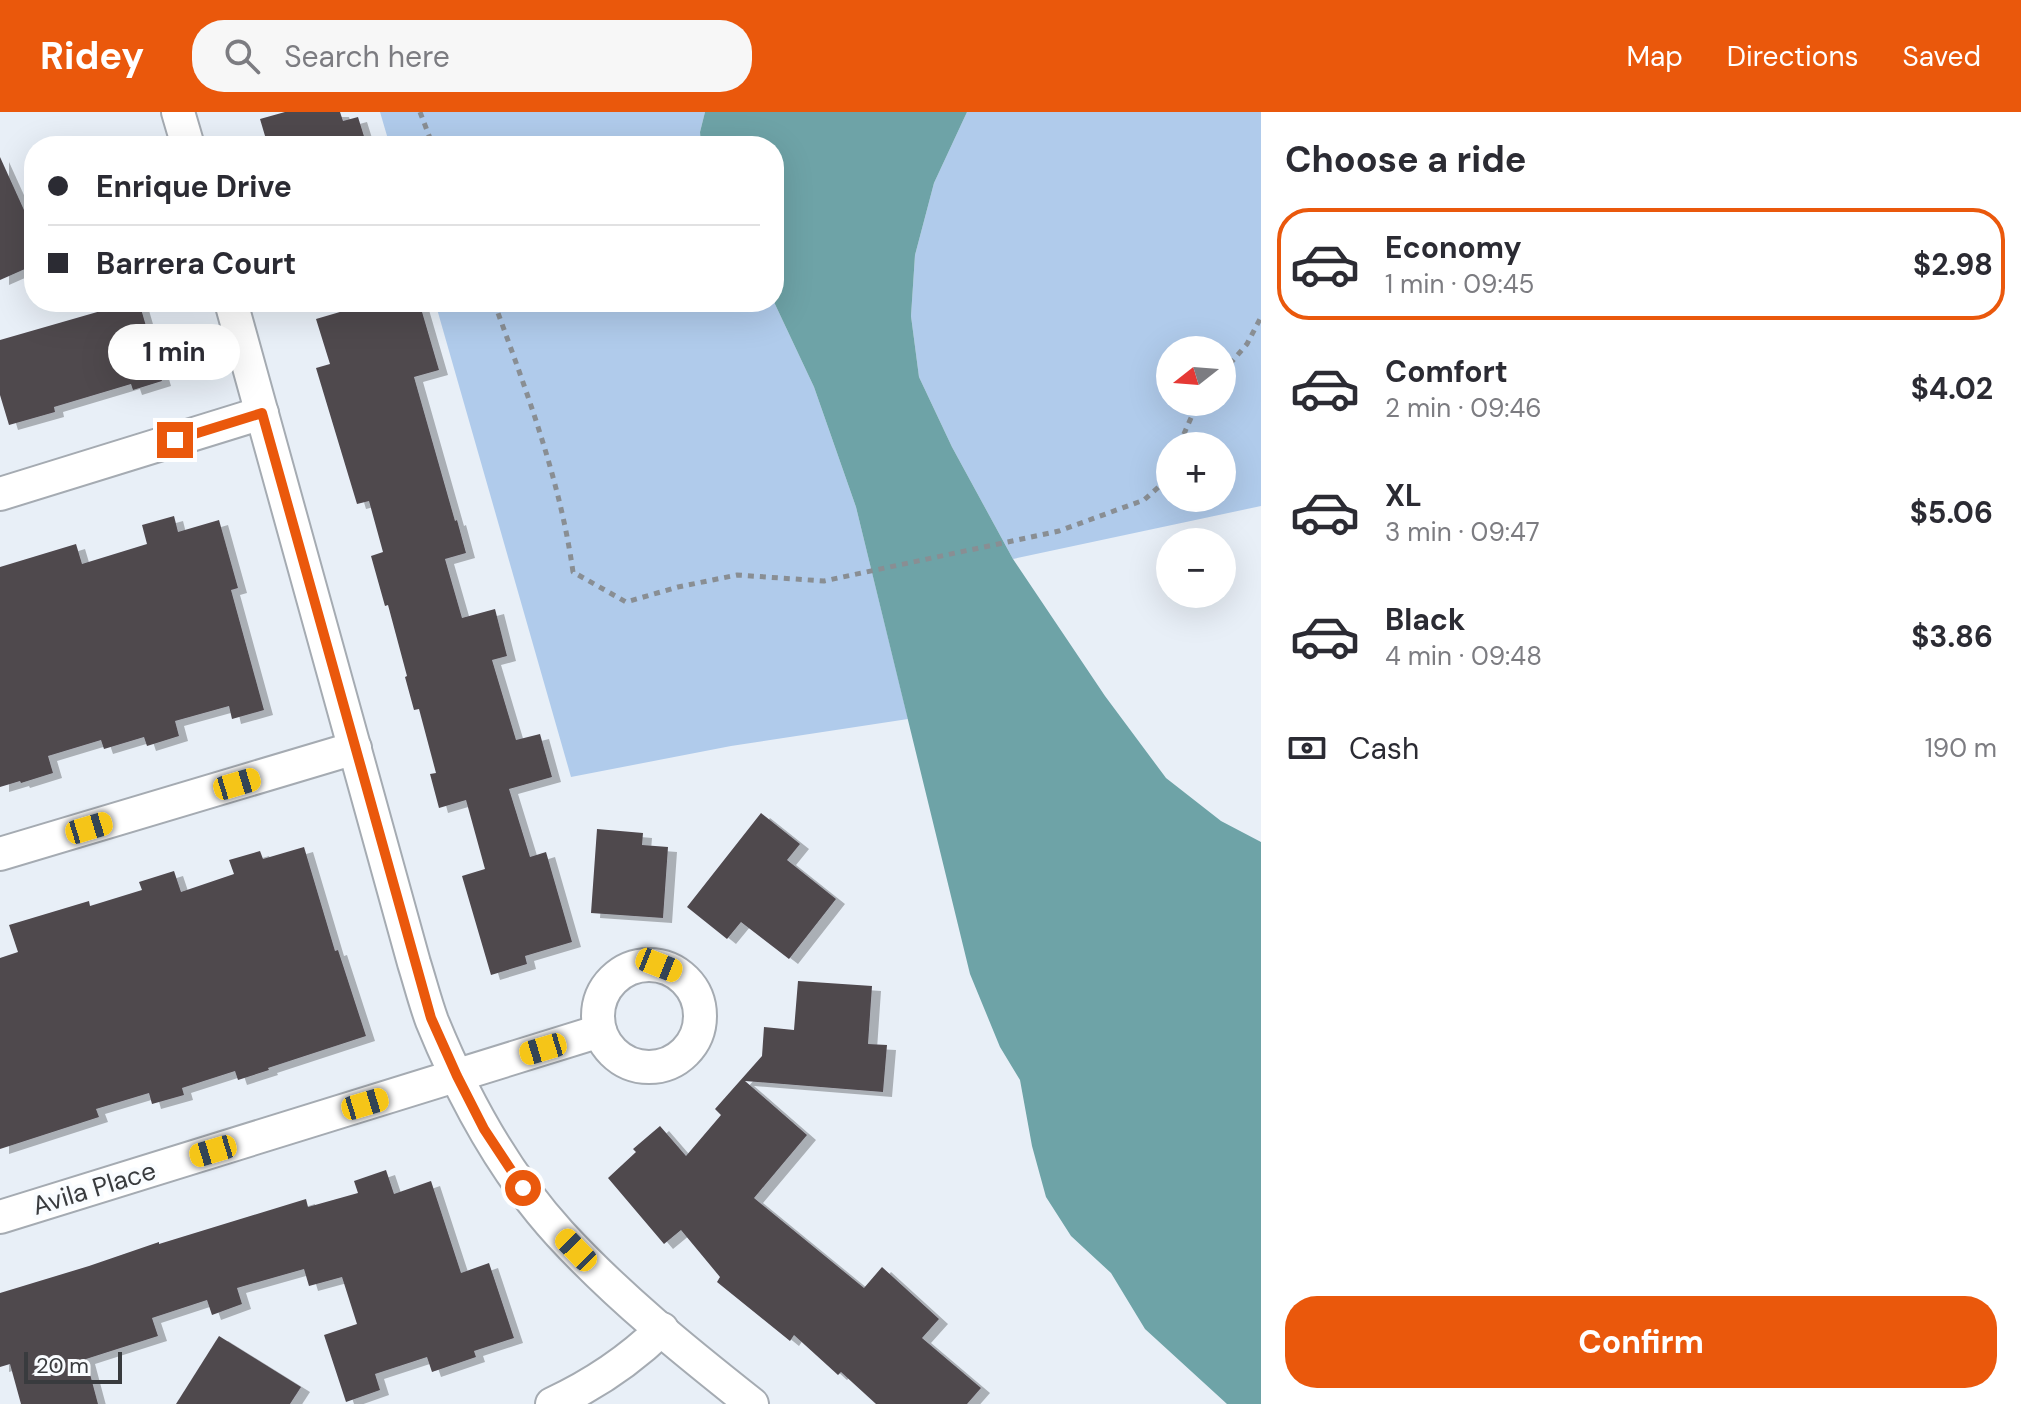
<!DOCTYPE html>
<meta charset="utf-8">
<style>
:root{--surface:#fff;--page:#f7f7f7;--text:#2b2b33;--muted:#7c7c81;--line:#e1e1e2;--accent:#ea580c}
body{margin:0;font-family:"DM Sans",sans-serif;background:var(--page);color:var(--text);height:100vh;display:flex;flex-direction:column;font-size:30px;white-space:nowrap}
*{box-sizing:border-box;margin:0}
p{font-size:26px;color:var(--muted)}
.icon{flex:none;width:44px;height:44px;fill:none;stroke:currentColor;stroke-width:2;stroke-linecap:round;stroke-linejoin:round}
.map{position:relative;flex:1;overflow:hidden}
.panel{display:flex;flex-direction:column;background:var(--surface);width:760px}
.panel>*{flex:none}
.top-card{position:absolute;left:24px;top:24px;width:760px;height:176px;border-radius:32px;box-shadow:0 8px 32px #0002;display:grid;align-content:center;height:176px;padding:0 24px;background:var(--surface)}
.needle{width:52px;rotate:253deg}
.tools{position:absolute;left:1156px;top:224px;display:grid;gap:16px}
.tools a{display:grid;place-items:center;width:80px;height:80px;border-radius:50%;background:var(--surface);box-shadow:0 8px 32px #0002;font-size:40px}
.scale{position:absolute;left:24px;bottom:20px;width:98px;box-sizing:border-box;padding-left:8px;border:4px solid #393b3e;border-top:0;font-size:22px;line-height:28px;white-space:nowrap;color:#393b3e;-webkit-text-stroke:6px #f9fcff;paint-order:stroke}
.end{position:absolute;width:36px;height:36px;margin:-18px;border:10px solid #ea580c;background:#fff;box-shadow:0 0 0 4px #fff}
.from{border-radius:50%}
.bubble{position:absolute;height:56px;border-radius:28px;background:var(--surface);box-shadow:0 8px 32px #0002;font-size:26px;font-weight:700;line-height:56px;text-align:center}
.car{position:absolute;width:24px;height:48px;margin:-24px -12px;border-radius:10px;box-shadow:0 0 6px 2px #0007;background:linear-gradient(#f5c518 24%,#345 0 40%,#f5c518 0 76%,#345 0 86%,#f5c518 0)}
.top-card b{display:flex;align-items:center;gap:28px;height:76px;font-size:30px}
.top-card b+b{border-top:2px solid var(--line)}
.top-card i{width:20px;height:20px;background:var(--text)}
ul{padding:0;list-style:none}
li{display:flex;align-items:center;gap:24px;height:112px;margin:0 16px 12px;padding:0 8px;border:4px solid transparent;border-radius:32px}
li div{flex:1}
li b{display:block;font-size:30px}
li em{font-style:normal;font-weight:700}
li.current{border-color:var(--accent)}
li>.icon{width:72px;height:72px;stroke-width:1.5}
h2{padding:0 24px;font-size:36px;line-height:96px}
.pay{display:flex;align-items:center;gap:20px;height:88px;padding:0 24px;font-size:30px}
.pay p{margin-inline-start:auto}
.action{display:flex;gap:16px;margin-top:auto;padding:16px 24px}
.action a{flex:1;height:92px;border-radius:32px;background:var(--accent);color:#fff;font-size:32px;font-weight:700;line-height:92px;text-align:center}
header{display:flex;align-items:center;gap:48px;box-sizing:border-box;height:112px;padding:0 40px;background:var(--accent);color:#fff}
header strong{font-size:38px}
nav{display:flex;gap:44px;margin-inline-start:auto;font-size:28px}
.search{width:560px;height:72px;background:var(--page);display:flex;align-items:center;gap:20px;box-sizing:border-box;padding:0 28px;border-radius:32px;color:var(--muted);font-size:30px}
main{display:flex;flex:1;min-height:0}
.map>svg:first-child{display:block}
.green{fill:#b0cbeb;fill-rule:evenodd}
.water{fill:#6ea3a7}
.building{fill:#4f484e;filter:url(#shadow)}
.lines{fill:none;stroke-linecap:round;stroke-linejoin:round}
.minor-casing{stroke:#a5abb2;stroke-width:36}
.path{stroke:#898e93;stroke-width:5;stroke-dasharray:6 6;stroke-linecap:butt}
.minor{stroke:#fff;stroke-width:32}
.route{stroke:#ea580c;stroke-width:10}
.labels{text-anchor:middle;stroke-width:8;stroke-linejoin:round;paint-order:stroke}
.street-label{font-size:26px;fill:#393b3e;stroke:#f9fcff}
</style>
<header>
<strong>Ridey</strong>
<div class="search"><svg class="icon" aria-label="search" viewBox="0 0 24 24"><circle cx="10" cy="10" r="6"/><path d="M15 15l6 6"/></svg>Search here</div>
<nav><a>Map</a><a>Directions</a><a>Saved</a></nav>
</header>
<main>
<div class="map">
<svg width="1261" height="1292" viewBox="0 0 1261 1292">
<defs>
<filter id="shadow"><feDropShadow dx="9" dy="5" stdDeviation="0" flood-color="#0004"/></filter>
</defs>
<rect width="100%" height="100%" fill="#e8eff7"/>
<g class="green">
<polygon points="380,0 705,0 700,20 701,34 390,34"/>
<path d="M967 0H1261V394L1013 447 952 335 919 265 911 204 915 143 934 71ZM1170 238H1222V290H1170ZM1170 334H1222V386H1170Z"/>
<polygon points="435,190 774,190 814,275 856,395 908,607 731,634 571,665"/>
</g>
<polygon class="water" points="705,0 967,0 934,71 915,143 911,204 919,265 952,335 1013,447 1105,584 1166,666 1221,709 1261,730 1261,1292 1227,1292 1145,1217 1111,1161 1071,1124 1046,1085 1032,1034 1020,968 1000,935 970,862 856,395 814,275 774,190 774,34 701,34 700,20"/>
<g class="building">
<polygon points="285,0 340,0 343,9 358,5 367,34 268,34 260,7"/>
<polygon points="0,45 34,120 34,153 0,168"/>
<polygon points="132,190 139,190 162,269 133,278 131,272 54,295 55,300 9,313 0,283 0,228"/>
<polygon points="374,190 402,190 404,197 420,193 439,258 414,265 455,409 457,408 466,441 445,447 462,506 495,497 507,544 492,548 516,628 540,622 552,665 509,677 530,745 546,740 572,830 525,844 527,852 491,863 462,764 485,757 466,688 439,696 430,662 436,661 419,597 414,598 405,565 407,564 388,493 385,494 371,444 383,440 369,389 357,392 316,256 330,252 316,207"/>
<polygon points="174,404 178,420 219,408 238,476 231,478 264,598 232,607 229,594 175,609 179,624 147,634 144,625 104,637 101,628 48,644 53,661 21,671 20,669 0,675 0,455 76,432 82,452 147,432 142,413"/>
<polygon points="761,701 800,732 787,748 836,787 789,847 741,810 727,827 687,795"/>
<polygon points="597,717 643,721 642,733 668,735 663,806 591,801"/>
<polygon points="304,735 335,839 338,838 366,924 268,956 269,958 238,968 235,959 182,976 184,983 152,992 149,981 96,997 99,1005 0,1037 0,846 18,840 9,813 89,789 90,794 142,778 139,770 174,759 181,780 234,762 229,748 260,739 263,747"/>
<polygon points="798,869 872,874 868,932 887,933 883,980 745,969 807,1023 754,1086 864,1176 882,1155 939,1207 922,1226 981,1276 967,1292 876,1292 841,1260 838,1263 794,1223 790,1229 717,1170 720,1165 681,1118 664,1132 608,1066 636,1040 633,1037 660,1014 686,1044 721,1003 715,997 762,944 764,915 794,918"/>
<polygon points="386,1058 394,1082 431,1069 461,1161 489,1151 514,1226 474,1239 476,1245 432,1260 427,1245 375,1262 380,1278 346,1290 324,1223 357,1212 342,1165 309,1174 304,1157 237,1176 242,1192 212,1203 207,1188 152,1206 158,1224 86,1247 98,1292 21,1292 10,1252 0,1255 0,1181 89,1154 159,1130 159,1132 306,1087 308,1095 358,1081 354,1069"/>
<polygon points="219,1224 301,1275 290,1292 176,1292"/>
</g>
<g class="lines">
<defs>
<g id="minor">
<polyline points="178,0 188,34"/>
<path d="M231 190 414 851C420 870 425 890 432 909 463 985 504 1061 560 1122 618 1185 685 1239 752 1292"/>
<polyline points="0,382 262,301"/>
<polyline points="0,742 355,636"/>
<circle cx="649" cy="904" r="51"/>
<polyline points="0,1105 600,919"/>
<path d="M552 1292C593 1273 629 1249 662 1217"/>
</g>
</defs>
<use href="#minor" class="minor-casing"/>
<g class="path">
<polyline points="420,0 433,34"/>
<path d="M494 190C526 278 560 367 573 460L626 490 678 475 737 463 824 469 1059 419 1144 388 1170 365"/>
<polyline points="1222,261 1247,232 1261,205"/>
<polyline points="1182,334 1183,324 1198,290"/>
</g>
<use href="#minor" class="minor"/>
</g>
<g class="lines">
<polyline class="route" points="175,328 262,301 431,906 457,964 484,1017 523,1076"/>
</g>
<g class="labels">
<g class="street-label">
<text transform="translate(94 1076) rotate(-17)" y="9">Avila Place</text>
</g>
</g>
</svg>
<div class="tools">
<a><svg class="needle" viewBox="-14 -14 28 28"><path d="M0-13l5 13h-10z" fill="#e53935"/><path d="M0 13l5-13h-10z" fill="#7c7c81"/></svg></a>
<a>+</a>
<a>−</a>
</div>
<div class="scale">20 m</div>
<i class="end from" style="left:523px;top:1076px"></i>
<i class="end" style="left:175px;top:328px"></i>
<div class="bubble" style="left:108px;top:212px;width:132px">1 min</div>
<i class="car" style="left:237px;top:672px;rotate:73deg"></i>
<i class="car" style="left:89px;top:716px;rotate:73deg"></i>
<i class="car" style="left:659px;top:853px;rotate:112deg"></i>
<i class="car" style="left:543px;top:937px;rotate:253deg"></i>
<i class="car" style="left:365px;top:992px;rotate:73deg"></i>
<i class="car" style="left:213px;top:1039px;rotate:253deg"></i>
<i class="car" style="left:576px;top:1138px;rotate:316deg"></i>
<div class="top-card">
<b><i class="from"></i>Enrique Drive</b>
<b><i></i>Barrera Court</b>
</div>
</div>
<section class="panel">
<h2>Choose a ride</h2>
<ul>
<li class="current"><svg class="icon" aria-label="car" viewBox="0 0 24 24"><path d="M5 17H2v-5l4-1 3-4h7l3 4 3 1v5h-3M9 17h6M6 11h13"/><circle cx="7" cy="17" r="2"/><circle cx="17" cy="17" r="2"/></svg><div><b>Economy</b><p>1 min · 09:45</p></div><em>$2.98</em></li>
<li><svg class="icon" aria-label="car" viewBox="0 0 24 24"><path d="M5 17H2v-5l4-1 3-4h7l3 4 3 1v5h-3M9 17h6M6 11h13"/><circle cx="7" cy="17" r="2"/><circle cx="17" cy="17" r="2"/></svg><div><b>Comfort</b><p>2 min · 09:46</p></div><em>$4.02</em></li>
<li><svg class="icon" aria-label="car" viewBox="0 0 24 24"><path d="M5 17H2v-5l4-1 3-4h7l3 4 3 1v5h-3M9 17h6M6 11h13"/><circle cx="7" cy="17" r="2"/><circle cx="17" cy="17" r="2"/></svg><div><b>XL</b><p>3 min · 09:47</p></div><em>$5.06</em></li>
<li><svg class="icon" aria-label="car" viewBox="0 0 24 24"><path d="M5 17H2v-5l4-1 3-4h7l3 4 3 1v5h-3M9 17h6M6 11h13"/><circle cx="7" cy="17" r="2"/><circle cx="17" cy="17" r="2"/></svg><div><b>Black</b><p>4 min · 09:48</p></div><em>$3.86</em></li>
</ul>
<div class="pay"><svg class="icon" aria-label="cash" viewBox="0 0 24 24"><path d="M3 7h18v10H3z"/><circle cx="12" cy="12" r="2"/></svg>Cash<p>190 m</p></div>
<div class="action"><a>Confirm</a></div>
</section>
</main>
